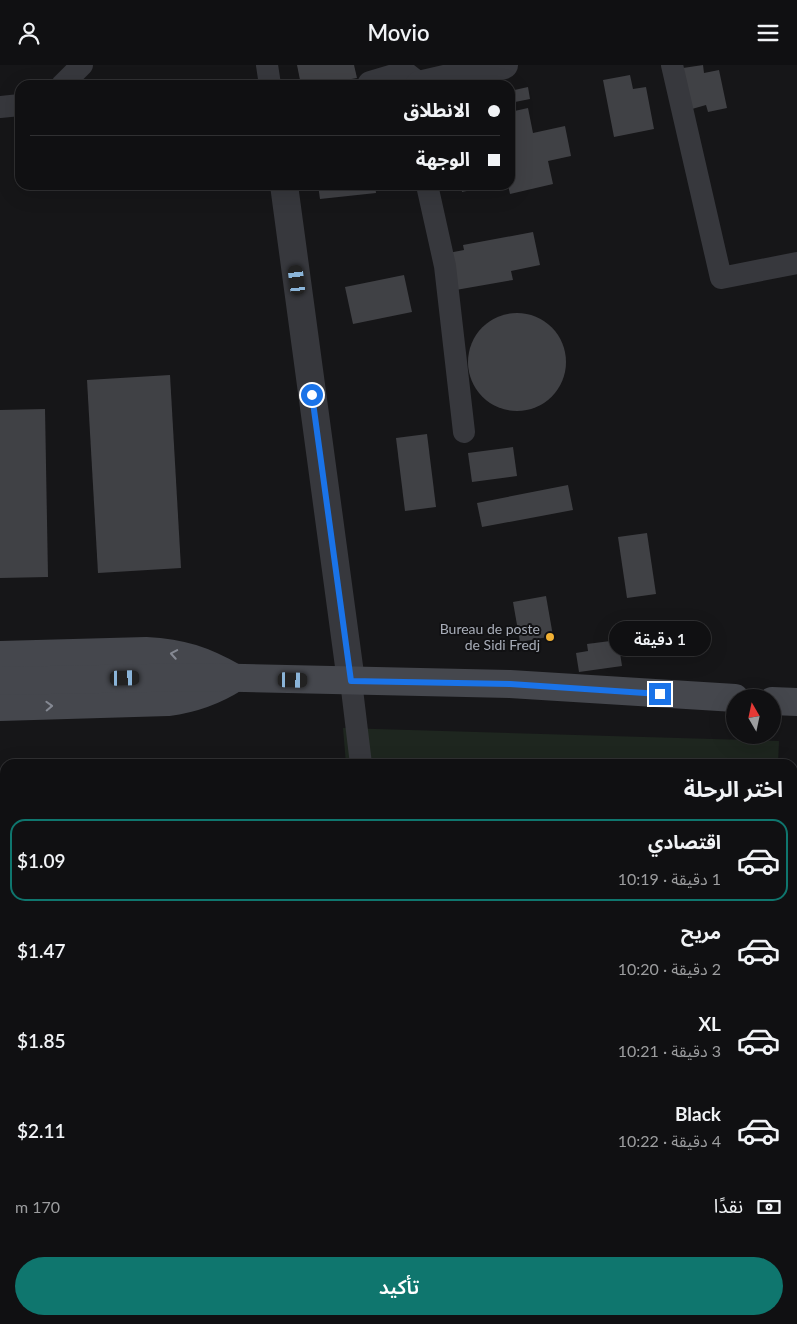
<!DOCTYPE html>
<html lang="ar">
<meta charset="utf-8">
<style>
:root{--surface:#101012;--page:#1e1e20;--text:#f1f3f6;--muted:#9c9d9f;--line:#303032;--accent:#0f766e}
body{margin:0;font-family:Lato,"Noto Sans Arabic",sans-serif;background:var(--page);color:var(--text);direction:rtl;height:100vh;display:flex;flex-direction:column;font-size:19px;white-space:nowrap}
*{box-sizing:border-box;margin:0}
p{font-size:16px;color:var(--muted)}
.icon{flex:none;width:28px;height:28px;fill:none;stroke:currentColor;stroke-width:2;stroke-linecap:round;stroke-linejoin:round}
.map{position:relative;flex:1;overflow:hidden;direction:ltr}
.sheet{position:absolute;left:0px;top:694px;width:798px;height:566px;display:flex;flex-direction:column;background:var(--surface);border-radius:15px 15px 0 0;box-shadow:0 5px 20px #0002,0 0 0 1px var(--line);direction:rtl}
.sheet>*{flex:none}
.top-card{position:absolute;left:15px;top:15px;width:500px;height:110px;border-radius:15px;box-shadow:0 5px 20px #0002,0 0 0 1px var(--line);direction:rtl;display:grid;align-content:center;height:110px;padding:0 15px;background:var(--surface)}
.needle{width:32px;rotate:351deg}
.buttons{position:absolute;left:726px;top:624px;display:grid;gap:10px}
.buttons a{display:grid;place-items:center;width:55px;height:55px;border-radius:50%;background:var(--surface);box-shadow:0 5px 20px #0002,0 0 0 1px var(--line);font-size:25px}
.end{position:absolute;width:22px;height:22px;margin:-11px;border:6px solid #1a73e8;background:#fff;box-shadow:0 0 0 2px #fff}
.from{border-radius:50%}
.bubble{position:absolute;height:35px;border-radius:18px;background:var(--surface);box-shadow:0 5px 20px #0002,0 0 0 1px var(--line);font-size:16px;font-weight:600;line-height:35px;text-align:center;direction:rtl}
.car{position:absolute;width:15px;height:30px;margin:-15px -8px;border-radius:6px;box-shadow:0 0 4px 1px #0007;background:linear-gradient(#222 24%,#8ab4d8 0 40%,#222 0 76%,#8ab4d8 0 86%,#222 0)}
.top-card b{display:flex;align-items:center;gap:18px;height:48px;font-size:19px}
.top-card b+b{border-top:1px solid var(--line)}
.top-card i{width:12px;height:12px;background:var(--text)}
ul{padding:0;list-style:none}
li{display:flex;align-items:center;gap:15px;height:82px;margin:0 10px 8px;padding:0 5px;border:2px solid transparent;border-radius:15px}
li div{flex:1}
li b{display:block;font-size:19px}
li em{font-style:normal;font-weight:600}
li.current{border-color:var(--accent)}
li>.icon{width:45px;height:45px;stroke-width:1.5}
h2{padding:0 15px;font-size:22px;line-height:60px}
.pay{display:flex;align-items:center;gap:12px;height:55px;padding:0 15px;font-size:19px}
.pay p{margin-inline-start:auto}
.button{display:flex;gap:10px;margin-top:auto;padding:10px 15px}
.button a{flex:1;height:58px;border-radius:30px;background:var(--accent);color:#fff;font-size:20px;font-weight:600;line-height:58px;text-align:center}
header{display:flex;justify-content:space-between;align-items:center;height:65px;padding:0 15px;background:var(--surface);font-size:22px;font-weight:600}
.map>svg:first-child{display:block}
.green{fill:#1e261f}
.building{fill:#404145}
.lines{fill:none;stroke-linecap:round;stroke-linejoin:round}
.service{stroke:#37383d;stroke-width:11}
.minor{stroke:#37383d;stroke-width:22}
.tertiary{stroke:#37383d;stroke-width:28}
.secondary{stroke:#45474d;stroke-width:28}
.oneway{stroke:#858993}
.route{stroke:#1a73e8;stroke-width:6}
.poi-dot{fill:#f2b134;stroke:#111113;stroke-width:2}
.labels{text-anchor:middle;stroke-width:4;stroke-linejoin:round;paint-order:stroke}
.poi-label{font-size:14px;fill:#a8adb8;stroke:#111113;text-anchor:end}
</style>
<header><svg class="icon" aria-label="menu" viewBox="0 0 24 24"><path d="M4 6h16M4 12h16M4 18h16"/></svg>Movio<svg class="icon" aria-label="person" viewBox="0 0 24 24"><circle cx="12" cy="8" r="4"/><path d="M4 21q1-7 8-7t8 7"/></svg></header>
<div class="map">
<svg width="797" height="1259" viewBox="0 0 797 1259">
<rect width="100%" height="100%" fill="#161618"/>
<g class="green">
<polygon points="343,663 779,676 778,699 346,699"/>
<polygon points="797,1138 797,1259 222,1259 226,1255 792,1255 792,1139"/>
</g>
<g class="building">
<polygon points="297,0 354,0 357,13 318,20 301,20"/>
<polygon points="703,0 704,8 719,5 727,43 708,47 706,40 692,44 683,3"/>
<polygon points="630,10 633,24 646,22 654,64 614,72 603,15"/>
<polygon points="528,22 530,34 510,38 510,26"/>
<polygon points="528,43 533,68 565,61 571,91 548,96 553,119 510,129 508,120 510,120 510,47"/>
<polygon points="318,120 375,120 376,128 320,134"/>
<polygon points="461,120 490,120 490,121 462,127"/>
<polygon points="533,167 540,200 511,206 513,215 450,226 443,189 464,185 463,180"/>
<polygon points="404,210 412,247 353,259 345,222"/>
<circle cx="517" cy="297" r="49"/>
<polygon points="170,310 181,503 98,508 87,315"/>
<polygon points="45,344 48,512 0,513 0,345"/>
<polygon points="427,369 436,442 405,446 396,373"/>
<polygon points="513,382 517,411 472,417 468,388"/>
<polygon points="568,420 573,445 482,462 477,438"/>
<polygon points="647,468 656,529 627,533 618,472"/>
<polygon points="546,531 553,571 520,577 513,537"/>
<polygon points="618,575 622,601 579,607 576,588 588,586 587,579"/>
<polygon points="792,1089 795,1089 797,1107 797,1124 792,1124"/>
<polygon points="797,1169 797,1205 792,1199 792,1172"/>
<polygon points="104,1255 117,1255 120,1259 99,1259"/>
</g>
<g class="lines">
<polyline class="service" points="792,1212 797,1217"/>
<g class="minor">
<polyline points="267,0 270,20"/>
<polyline points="672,0 721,213 797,198"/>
<polyline points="62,20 82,0"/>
<polyline points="0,42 20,40"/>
<polyline points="427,120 445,201 464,367"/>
<polyline points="351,616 361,699"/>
<polyline points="0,1086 5,1092"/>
<polyline points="50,1255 51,1259"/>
<polyline points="312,1255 312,1259"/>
</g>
<g class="tertiary">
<polyline points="371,20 404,10 417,20"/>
<polyline points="419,20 504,0"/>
<polyline points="284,120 351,616"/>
</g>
<g class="secondary">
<path d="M0 590 146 586C182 588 203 595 235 613 213 627 193 634 168 637L0 642"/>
<polyline points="0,616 198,612 510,619 735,633"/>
<polyline points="772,636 797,637"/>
</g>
</g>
<defs><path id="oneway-chevron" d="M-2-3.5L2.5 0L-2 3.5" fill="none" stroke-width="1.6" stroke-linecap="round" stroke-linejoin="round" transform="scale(1.25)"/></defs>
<g class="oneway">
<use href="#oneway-chevron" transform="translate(174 589) rotate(-170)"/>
<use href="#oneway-chevron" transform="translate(49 641) rotate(-2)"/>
</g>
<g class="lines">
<polyline class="route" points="312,330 351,616 510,619 660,629"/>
</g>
<circle class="poi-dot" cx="550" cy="572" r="5"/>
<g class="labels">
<g class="poi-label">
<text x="540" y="569">Bureau de poste<tspan x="540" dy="16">de Sidi Fredj</tspan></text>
</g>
</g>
</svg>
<div class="buttons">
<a><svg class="needle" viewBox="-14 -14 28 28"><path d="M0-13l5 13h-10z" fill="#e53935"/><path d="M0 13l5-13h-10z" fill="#9c9d9f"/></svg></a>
</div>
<i class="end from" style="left:312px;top:330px"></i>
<i class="end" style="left:660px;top:629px"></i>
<div class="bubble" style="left:609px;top:556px;width:102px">1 دقيقة</div>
<i class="car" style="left:297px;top:215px;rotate:353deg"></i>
<i class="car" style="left:125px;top:613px;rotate:89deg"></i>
<i class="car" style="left:293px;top:615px;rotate:91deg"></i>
<div class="top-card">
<b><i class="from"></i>الانطلاق</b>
<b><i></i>الوجهة</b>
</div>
<section class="sheet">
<h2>اختر الرحلة</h2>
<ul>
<li class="current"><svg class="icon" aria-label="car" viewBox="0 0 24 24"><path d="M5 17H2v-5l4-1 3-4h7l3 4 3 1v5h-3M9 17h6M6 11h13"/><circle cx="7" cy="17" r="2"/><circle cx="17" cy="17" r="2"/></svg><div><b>اقتصادي</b><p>1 دقيقة · 10:19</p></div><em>$1.09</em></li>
<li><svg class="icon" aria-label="car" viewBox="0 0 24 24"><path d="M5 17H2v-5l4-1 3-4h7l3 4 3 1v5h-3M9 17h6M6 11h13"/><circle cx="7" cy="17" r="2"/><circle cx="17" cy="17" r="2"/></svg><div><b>مريح</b><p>2 دقيقة · 10:20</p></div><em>$1.47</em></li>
<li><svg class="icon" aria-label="car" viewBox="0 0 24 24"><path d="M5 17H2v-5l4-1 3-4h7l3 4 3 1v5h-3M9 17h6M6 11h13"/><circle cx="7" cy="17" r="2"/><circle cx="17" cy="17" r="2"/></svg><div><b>XL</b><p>3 دقيقة · 10:21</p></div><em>$1.85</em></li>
<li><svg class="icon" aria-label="car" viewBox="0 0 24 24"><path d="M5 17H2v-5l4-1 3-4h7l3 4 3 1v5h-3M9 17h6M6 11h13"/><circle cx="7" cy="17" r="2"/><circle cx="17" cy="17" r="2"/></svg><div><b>Black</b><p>4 دقيقة · 10:22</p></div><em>$2.11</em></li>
</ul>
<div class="pay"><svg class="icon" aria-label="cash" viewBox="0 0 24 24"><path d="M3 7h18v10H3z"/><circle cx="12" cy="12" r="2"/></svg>نقدًا<p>170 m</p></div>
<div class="button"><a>تأكيد</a></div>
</section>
</div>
